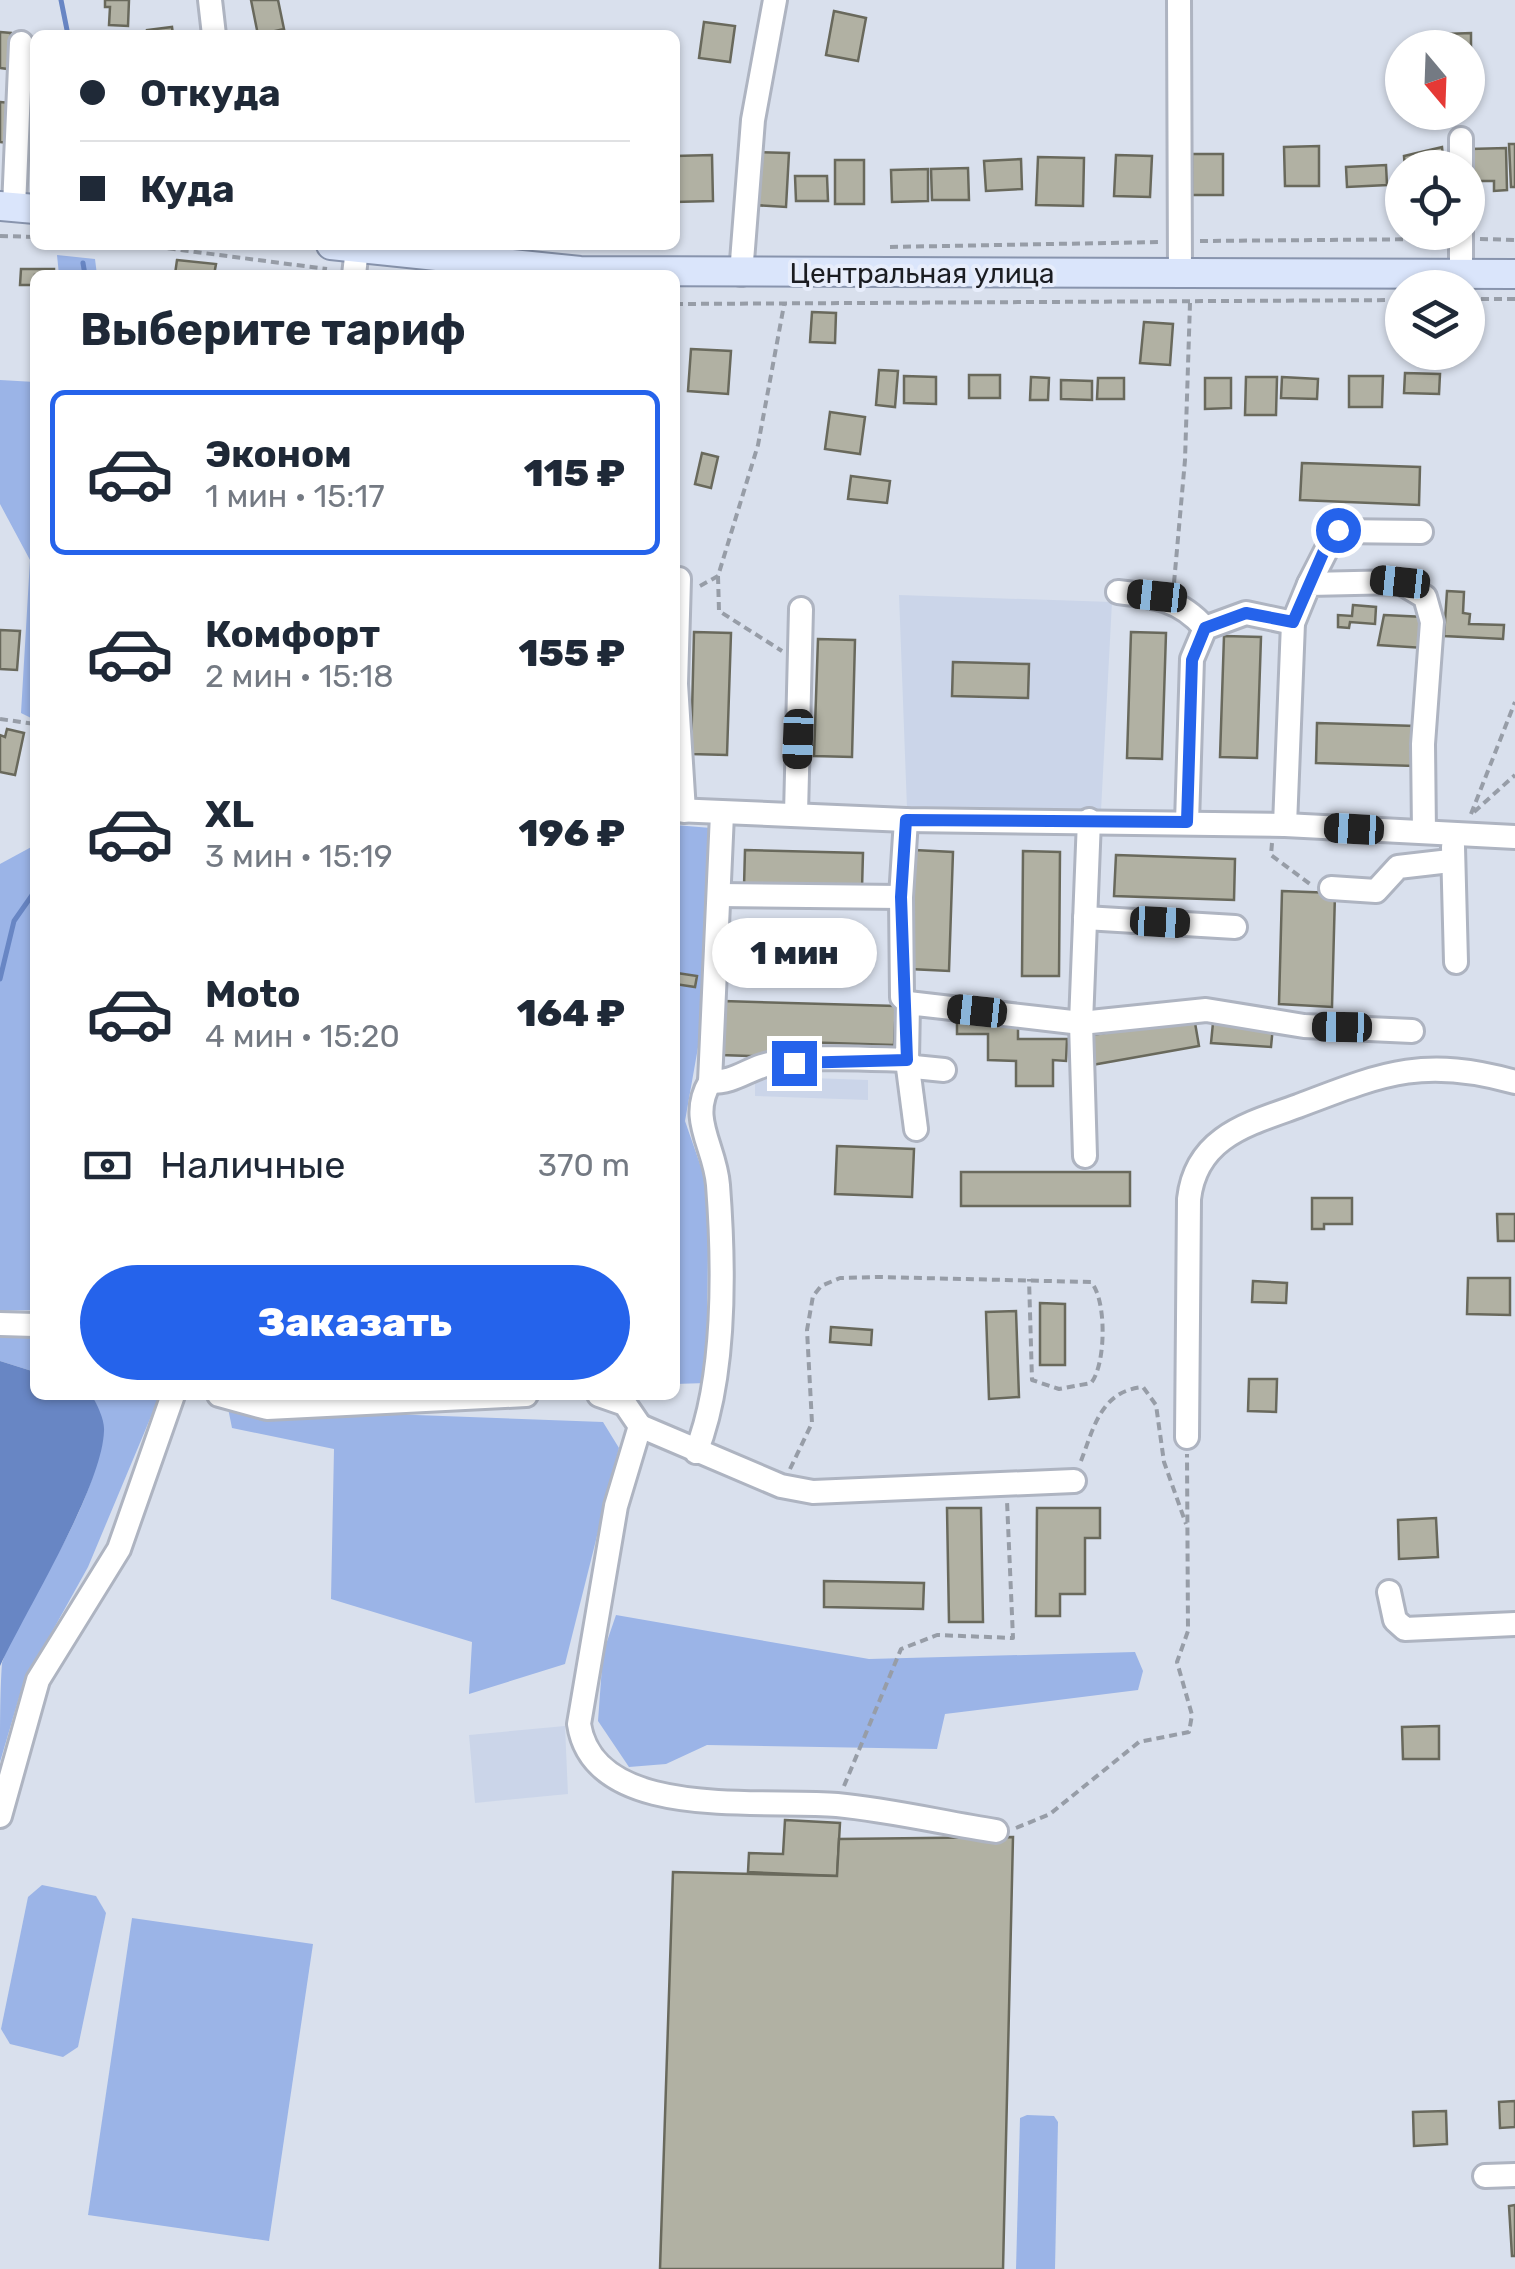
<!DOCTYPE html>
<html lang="ru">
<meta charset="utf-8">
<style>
:root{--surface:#fff;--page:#f2f2f3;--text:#1f2937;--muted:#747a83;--line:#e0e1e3;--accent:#2563eb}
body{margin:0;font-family:Rubik,sans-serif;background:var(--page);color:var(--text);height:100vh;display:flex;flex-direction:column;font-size:38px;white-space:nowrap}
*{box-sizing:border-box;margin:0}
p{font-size:32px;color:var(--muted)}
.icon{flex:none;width:55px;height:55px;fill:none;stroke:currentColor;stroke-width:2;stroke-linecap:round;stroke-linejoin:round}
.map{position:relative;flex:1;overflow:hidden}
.panel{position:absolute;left:30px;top:270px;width:650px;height:1130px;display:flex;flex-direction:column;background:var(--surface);border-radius:15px;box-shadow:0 2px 8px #0004}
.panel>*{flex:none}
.banner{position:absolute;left:30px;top:30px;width:650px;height:220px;border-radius:15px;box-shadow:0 2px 8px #0004;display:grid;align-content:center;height:220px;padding:0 50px;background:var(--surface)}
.needle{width:65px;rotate:161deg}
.buttons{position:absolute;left:1385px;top:30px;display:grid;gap:20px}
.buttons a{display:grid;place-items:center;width:100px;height:100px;border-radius:50%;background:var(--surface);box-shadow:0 2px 8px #0004;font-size:50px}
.end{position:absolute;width:45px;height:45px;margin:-22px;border:12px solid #2563eb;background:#fff;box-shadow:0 0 0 5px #fff}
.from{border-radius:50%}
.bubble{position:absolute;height:70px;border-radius:35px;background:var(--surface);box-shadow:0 2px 8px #0004;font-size:32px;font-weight:800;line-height:70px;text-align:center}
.car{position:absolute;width:30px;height:60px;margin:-30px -15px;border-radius:12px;box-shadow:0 0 8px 2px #0007;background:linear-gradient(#222 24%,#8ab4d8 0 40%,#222 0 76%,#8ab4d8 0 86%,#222 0)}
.banner b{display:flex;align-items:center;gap:35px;height:95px;font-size:38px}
.banner b+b{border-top:2px solid var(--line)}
.banner i{width:25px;height:25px;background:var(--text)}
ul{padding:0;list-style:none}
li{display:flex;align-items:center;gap:30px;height:165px;margin:0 20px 15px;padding:0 30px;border:5px solid transparent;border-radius:15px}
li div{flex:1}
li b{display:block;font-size:38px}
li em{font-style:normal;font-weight:800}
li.selected{border-color:var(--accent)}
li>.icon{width:90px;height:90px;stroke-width:1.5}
h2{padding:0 50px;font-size:45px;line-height:120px}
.pay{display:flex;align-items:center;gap:25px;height:110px;padding:0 50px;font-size:38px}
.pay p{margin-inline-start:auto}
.primary-button{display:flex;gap:20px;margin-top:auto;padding:20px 50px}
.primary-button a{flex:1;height:115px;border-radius:60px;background:var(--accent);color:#fff;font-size:40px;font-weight:800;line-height:115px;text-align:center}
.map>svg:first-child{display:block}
.built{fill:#cbd5e9}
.green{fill:#9bb4e7}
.water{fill:#6886c4}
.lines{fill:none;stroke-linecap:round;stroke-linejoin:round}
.stream{stroke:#6886c4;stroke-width:5}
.building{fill:#b1b1a3;stroke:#69695c;stroke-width:2.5}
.minor-casing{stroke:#aeb4c1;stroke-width:28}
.major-casing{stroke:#8894ad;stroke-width:32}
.path{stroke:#979da7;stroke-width:4;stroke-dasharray:8 5;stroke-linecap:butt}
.minor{stroke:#fff;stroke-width:22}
.major{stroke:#dae5fb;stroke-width:28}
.route{stroke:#2563eb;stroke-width:12}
.labels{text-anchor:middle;stroke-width:8;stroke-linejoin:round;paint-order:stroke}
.street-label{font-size:28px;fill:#1b1d22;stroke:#e7edfb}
</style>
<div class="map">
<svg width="1515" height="2269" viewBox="0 0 1515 2269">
<rect width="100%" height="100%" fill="#d9e0ed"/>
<g class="built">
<polygon points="899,595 1112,602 1101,811 907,809"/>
<polygon points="755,1076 868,1080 868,1100 755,1096"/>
<polygon points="565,1726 568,1794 475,1803 469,1735"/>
</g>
<g class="green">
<polygon points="57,255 95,259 97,275 59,275"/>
<polygon points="0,380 35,382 35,720 21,713 30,560 0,504"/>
<polygon points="675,825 711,828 700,1036 685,1121 709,1190 706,1383 675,1384"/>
<polygon points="35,845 35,1310 0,1311 0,864"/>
<polygon points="0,1334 35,1334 35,1372 0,1361"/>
<path d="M92 1395H160L88 1567 23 1684 0 1762C0 1733 0 1690 2 1663 25 1594 131 1467 92 1395Z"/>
<polygon points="228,1408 603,1422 619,1448 565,1664 469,1694 472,1642 331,1599 334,1449 232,1428"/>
<polygon points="616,1615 869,1659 1135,1652 1143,1671 1138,1690 945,1714 937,1749 707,1745 666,1764 629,1767 598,1721 603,1653"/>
<polygon points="42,1885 96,1896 106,1913 78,2047 63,2057 10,2044 1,2029 28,1897"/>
<polygon points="132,1918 313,1944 269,2241 88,2215"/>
<polygon points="1027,2115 1054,2116 1058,2122 1055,2269 1016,2269 1020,2118"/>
</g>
<path class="water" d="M0 1361 35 1372V1395H92C97 1405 105 1420 104 1431 102 1488 26 1610 0 1666Z"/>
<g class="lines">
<g class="stream">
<polyline points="61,0 68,35"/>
<polyline points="83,263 85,275"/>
<polyline points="0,979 14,921 35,891"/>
</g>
</g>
<g class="building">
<polygon points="105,0 129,0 128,26 109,25 110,7 105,7"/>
<polygon points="251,0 278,0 284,29 258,35"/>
<polygon points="834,11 866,18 858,61 826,55"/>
<polygon points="704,22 735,26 730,62 699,58"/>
<polygon points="172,27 173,35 147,35 147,30"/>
<polygon points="0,32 11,33 8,69 0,68"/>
<polygon points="1471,33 1471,66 1468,66 1468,48 1445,48 1444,34"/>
<polygon points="0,102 10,103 9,143 0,142"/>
<polygon points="1509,144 1515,144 1515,187 1511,187"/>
<polygon points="1319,146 1319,186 1285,186 1284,147"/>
<polygon points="1442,147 1444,168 1405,168 1404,156"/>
<polygon points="1506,148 1507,190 1494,191 1494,181 1471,181 1470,149"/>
<polygon points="756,152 789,153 786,207 754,205"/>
<rect x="1192" y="154" width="31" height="41"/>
<polygon points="712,155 713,201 675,202 675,156"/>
<polygon points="1116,155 1152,156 1150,197 1114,196"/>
<polygon points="1038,157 1084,158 1083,206 1036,205"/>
<polygon points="1021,159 1022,189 986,191 984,161"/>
<rect x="835" y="160" width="29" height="44"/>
<polygon points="1386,165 1387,185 1347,187 1346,167"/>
<polygon points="968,168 969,200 932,200 931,169"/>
<polygon points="928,169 928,201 892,202 891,170"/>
<polygon points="795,176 827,176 828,201 796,201"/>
<polygon points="177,260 216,264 214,275 175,274"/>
<polygon points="21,269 54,269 54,275 35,275 35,285 20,285"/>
<polygon points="812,312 836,313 835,343 810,342"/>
<polygon points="1144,322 1173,324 1170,365 1140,363"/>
<polygon points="691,349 731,351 728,394 688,391"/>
<polygon points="879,370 898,371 895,407 876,405"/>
<polygon points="1405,373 1440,374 1439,394 1404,393"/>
<rect x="969" y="375" width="31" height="23"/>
<polygon points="904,376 936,377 936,404 904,403"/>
<polygon points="1349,376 1383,376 1382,407 1349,407"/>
<polygon points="1031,377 1049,378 1048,400 1030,400"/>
<polygon points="1246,377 1277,377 1276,415 1245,415"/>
<polygon points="1282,377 1318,379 1317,399 1281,398"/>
<polygon points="1098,378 1124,378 1124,399 1097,399"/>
<polygon points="1205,378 1231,378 1231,408 1205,409"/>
<polygon points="1061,380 1092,381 1092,400 1061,399"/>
<polygon points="830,412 865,417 860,454 825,449"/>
<polygon points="702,453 718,457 711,488 695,484"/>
<polygon points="1302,463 1420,467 1419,505 1300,500"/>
<polygon points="851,476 890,481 887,503 848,499"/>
<polygon points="1447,591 1464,592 1463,613 1470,614 1469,624 1504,625 1503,639 1444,636"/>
<polygon points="1353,605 1376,607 1375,624 1350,622 1349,628 1338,627 1338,615 1352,616"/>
<polygon points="1384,615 1425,617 1424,648 1378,645"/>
<polygon points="0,630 20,631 17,670 0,669"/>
<polygon points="694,632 731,633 727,755 691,754"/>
<polygon points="1131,632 1166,633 1162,759 1127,758"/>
<polygon points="1224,636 1261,637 1257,758 1220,757"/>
<polygon points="818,639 855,640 852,757 814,756"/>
<polygon points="953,662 1029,664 1028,698 952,696"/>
<polygon points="1317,723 1416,726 1415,766 1316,763"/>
<polygon points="7,729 24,733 15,775 0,772 0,735 5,737"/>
<polygon points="745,850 863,853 862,889 744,887"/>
<polygon points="914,850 953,852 949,971 910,969"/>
<polygon points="1023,851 1060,852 1059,976 1022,976"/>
<polygon points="1116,855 1235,859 1234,900 1114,896"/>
<polygon points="1282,891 1335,893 1332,1007 1279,1004"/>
<polygon points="677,973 697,976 695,987 675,984"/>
<polygon points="723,1001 896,1006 894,1045 801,1042 801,1058 721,1055"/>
<polygon points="1194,1017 1199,1046 1092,1065 1087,1036"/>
<polygon points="957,1020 1018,1021 1018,1039 1067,1039 1066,1061 1053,1060 1053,1086 1016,1086 1016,1061 988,1060 988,1034 957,1034"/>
<polygon points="1213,1023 1273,1026 1271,1047 1211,1043"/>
<polygon points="837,1146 914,1149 912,1197 835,1194"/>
<rect x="961" y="1172" width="169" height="34"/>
<polygon points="1312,1198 1352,1198 1352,1224 1324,1224 1324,1229 1312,1229"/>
<polygon points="1497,1214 1515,1214 1515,1241 1498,1241"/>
<polygon points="1468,1278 1510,1278 1510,1315 1467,1314"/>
<polygon points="1253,1281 1287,1283 1286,1303 1252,1302"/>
<polygon points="1040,1303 1065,1304 1065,1365 1040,1365"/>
<polygon points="1016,1311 1019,1397 989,1399 986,1312"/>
<polygon points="831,1327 872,1330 871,1345 830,1342"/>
<polygon points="1249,1379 1277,1379 1276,1412 1248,1411"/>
<polygon points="947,1508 981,1508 983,1622 949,1622"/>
<polygon points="1037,1508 1100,1508 1100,1538 1085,1538 1085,1594 1060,1594 1060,1616 1036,1616"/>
<polygon points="1436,1518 1438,1557 1399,1559 1398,1520"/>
<polygon points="824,1581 924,1583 923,1609 824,1607"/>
<polygon points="1439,1726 1439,1759 1403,1759 1402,1727"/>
<polygon points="785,1820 840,1823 837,1876 748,1872 749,1853 783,1854"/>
<polygon points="1013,1837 1003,2269 660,2269 673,1872 837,1876 839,1839"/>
<polygon points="1515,2101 1515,2127 1500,2128 1499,2102"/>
<polygon points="1446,2111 1447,2144 1414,2146 1413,2112"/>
<polygon points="1515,2205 1515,2256 1512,2256 1509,2206"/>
</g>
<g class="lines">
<defs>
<g id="minor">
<polyline points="210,0 214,35"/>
<polyline points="1179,0 1180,274"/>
<polyline points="1461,168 1461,139"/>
<polyline points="14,207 21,43"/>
<polyline points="741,274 753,120 775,0"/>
<polyline points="1461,274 1461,232"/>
<polyline points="354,275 357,248"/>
<polyline points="675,579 679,579 676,684 684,811"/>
<polyline points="1309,584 1336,531 1421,532"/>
<path d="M1118 592C1154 596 1180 599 1205 628"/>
<polyline points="675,810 906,820 1285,825 1515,837"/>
<path d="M722 814 710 1082C733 1082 742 1073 762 1066 798 1054 868 1059 907 1060L908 1003 1081 1023 1206 1010 1304 1026 1412 1031"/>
<polyline points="796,814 801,609"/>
<polyline points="906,820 901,897 902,997 908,1003"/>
<polyline points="1187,823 1192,659 1205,628 1246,613 1293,623"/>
<polyline points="1285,825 1293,623 1309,584 1400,582 1425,597 1432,622 1423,744 1424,832"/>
<polyline points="1453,847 1456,962"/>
<polyline points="1331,888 1376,891 1398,867 1450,861"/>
<polyline points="719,895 901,897"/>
<polyline points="1085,918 1235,927"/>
<polyline points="907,1060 916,1129"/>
<polyline points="907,1060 914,1067 944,1070"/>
<polyline points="1085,1156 1081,1023 1089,820"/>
<polyline points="0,1324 35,1325"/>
<polyline points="219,1395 267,1408 526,1395"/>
<path d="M599 1395 625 1404 640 1426 616 1506 579 1724C594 1823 765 1798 837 1805 890 1810 944 1823 996 1831"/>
<polyline points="640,1426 781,1486 813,1492 1074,1481"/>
<path d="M1187 1437 1189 1199C1196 1137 1248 1124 1298 1106 1382 1074 1423 1056 1515 1082"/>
<path d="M696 1452C726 1378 724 1264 718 1185 715 1146 688 1119 710 1082"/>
<polyline points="1389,1592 1395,1620 1405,1629 1515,1624"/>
<polyline points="0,1816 38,1680 119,1549 173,1395"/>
<polyline points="1485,2176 1515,2175"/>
</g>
<g id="major">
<polyline points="0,206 35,209"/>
<polyline points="331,245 580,271 1515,274"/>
</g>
</defs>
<use href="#minor" class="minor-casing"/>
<use href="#major" class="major-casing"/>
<g class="path">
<polyline points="0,236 35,237"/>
<polyline points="1480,239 1515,240"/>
<polyline points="1200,241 1440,239"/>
<polyline points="142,245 327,269"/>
<polyline points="890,247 1160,242"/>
<polyline points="1468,299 1515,299"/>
<polyline points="675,304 1402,300"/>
<polyline points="718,576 719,611 782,651"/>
<polyline points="1174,583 1185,460 1190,303"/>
<polyline points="700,586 718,576 758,445 784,305"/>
<polyline points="0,719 35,724"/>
<polyline points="1474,812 1515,775"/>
<polyline points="1471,814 1515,702"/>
<polyline points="1272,843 1271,855 1310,884"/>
<path d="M1081 1461C1094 1427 1101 1391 1143 1387L1156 1405 1164 1462 1186 1524"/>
<path d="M790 1469 812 1423 807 1330 813 1296 821 1286 840 1278 878 1277 1091 1282C1107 1300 1106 1365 1091 1383L1059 1389 1032 1380 1029 1279"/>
<polyline points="844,1786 901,1649 937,1635 1013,1638 1007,1501"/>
<polyline points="1016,1828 1050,1814 1139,1742 1189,1732 1192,1715 1177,1662 1188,1631 1187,1454"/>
</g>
<use href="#minor" class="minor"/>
<use href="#major" class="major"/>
</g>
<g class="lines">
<polyline class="route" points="794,1063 907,1060 901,897 906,820 1187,822 1192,660 1205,628 1246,613 1293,622 1330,537 1338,530"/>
</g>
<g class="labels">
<g class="street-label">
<text x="922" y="283">Центральная улица</text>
</g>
</g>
</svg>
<div class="buttons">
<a><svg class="needle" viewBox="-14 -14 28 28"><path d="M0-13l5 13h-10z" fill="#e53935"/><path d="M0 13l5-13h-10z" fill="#747a83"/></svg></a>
<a><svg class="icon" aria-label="locate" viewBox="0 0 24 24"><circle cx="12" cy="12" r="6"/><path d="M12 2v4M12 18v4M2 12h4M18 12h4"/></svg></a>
<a><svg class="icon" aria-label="layers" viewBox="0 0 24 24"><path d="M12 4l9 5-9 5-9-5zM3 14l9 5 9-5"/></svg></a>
</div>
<i class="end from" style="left:1338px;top:530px"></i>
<i class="end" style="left:794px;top:1063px"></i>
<div class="bubble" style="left:712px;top:918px;width:165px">1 мин</div>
<i class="car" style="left:1400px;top:582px;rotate:276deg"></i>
<i class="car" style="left:1157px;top:596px;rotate:276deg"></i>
<i class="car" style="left:798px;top:739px;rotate:182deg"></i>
<i class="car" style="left:1354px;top:829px;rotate:273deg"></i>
<i class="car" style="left:1160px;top:922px;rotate:93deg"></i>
<i class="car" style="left:977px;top:1011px;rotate:276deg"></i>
<i class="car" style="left:1342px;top:1027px;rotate:271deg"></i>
<div class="banner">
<b><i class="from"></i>Откуда</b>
<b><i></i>Куда</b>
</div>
<section class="panel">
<h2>Выберите тариф</h2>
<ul>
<li class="selected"><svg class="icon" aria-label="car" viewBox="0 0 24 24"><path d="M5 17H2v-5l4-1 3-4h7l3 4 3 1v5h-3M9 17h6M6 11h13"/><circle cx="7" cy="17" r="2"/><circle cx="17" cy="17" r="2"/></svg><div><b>Эконом</b><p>1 мин · 15:17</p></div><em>115 ₽</em></li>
<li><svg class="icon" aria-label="car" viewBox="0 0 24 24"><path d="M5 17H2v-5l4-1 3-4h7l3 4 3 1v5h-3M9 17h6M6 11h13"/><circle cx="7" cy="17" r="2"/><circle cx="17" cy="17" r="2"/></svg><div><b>Комфорт</b><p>2 мин · 15:18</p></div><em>155 ₽</em></li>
<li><svg class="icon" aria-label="car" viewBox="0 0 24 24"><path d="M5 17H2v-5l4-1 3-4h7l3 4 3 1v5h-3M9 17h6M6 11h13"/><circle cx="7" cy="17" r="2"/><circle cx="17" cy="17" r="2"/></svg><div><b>XL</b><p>3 мин · 15:19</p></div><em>196 ₽</em></li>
<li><svg class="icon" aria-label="car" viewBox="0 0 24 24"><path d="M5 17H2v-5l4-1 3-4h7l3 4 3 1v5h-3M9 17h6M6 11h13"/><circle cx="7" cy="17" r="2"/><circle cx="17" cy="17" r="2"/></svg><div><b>Moto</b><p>4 мин · 15:20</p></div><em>164 ₽</em></li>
</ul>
<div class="pay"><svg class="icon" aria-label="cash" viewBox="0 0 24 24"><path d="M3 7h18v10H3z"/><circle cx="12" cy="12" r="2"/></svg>Наличные<p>370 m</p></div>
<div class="primary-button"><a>Заказать</a></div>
</section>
</div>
